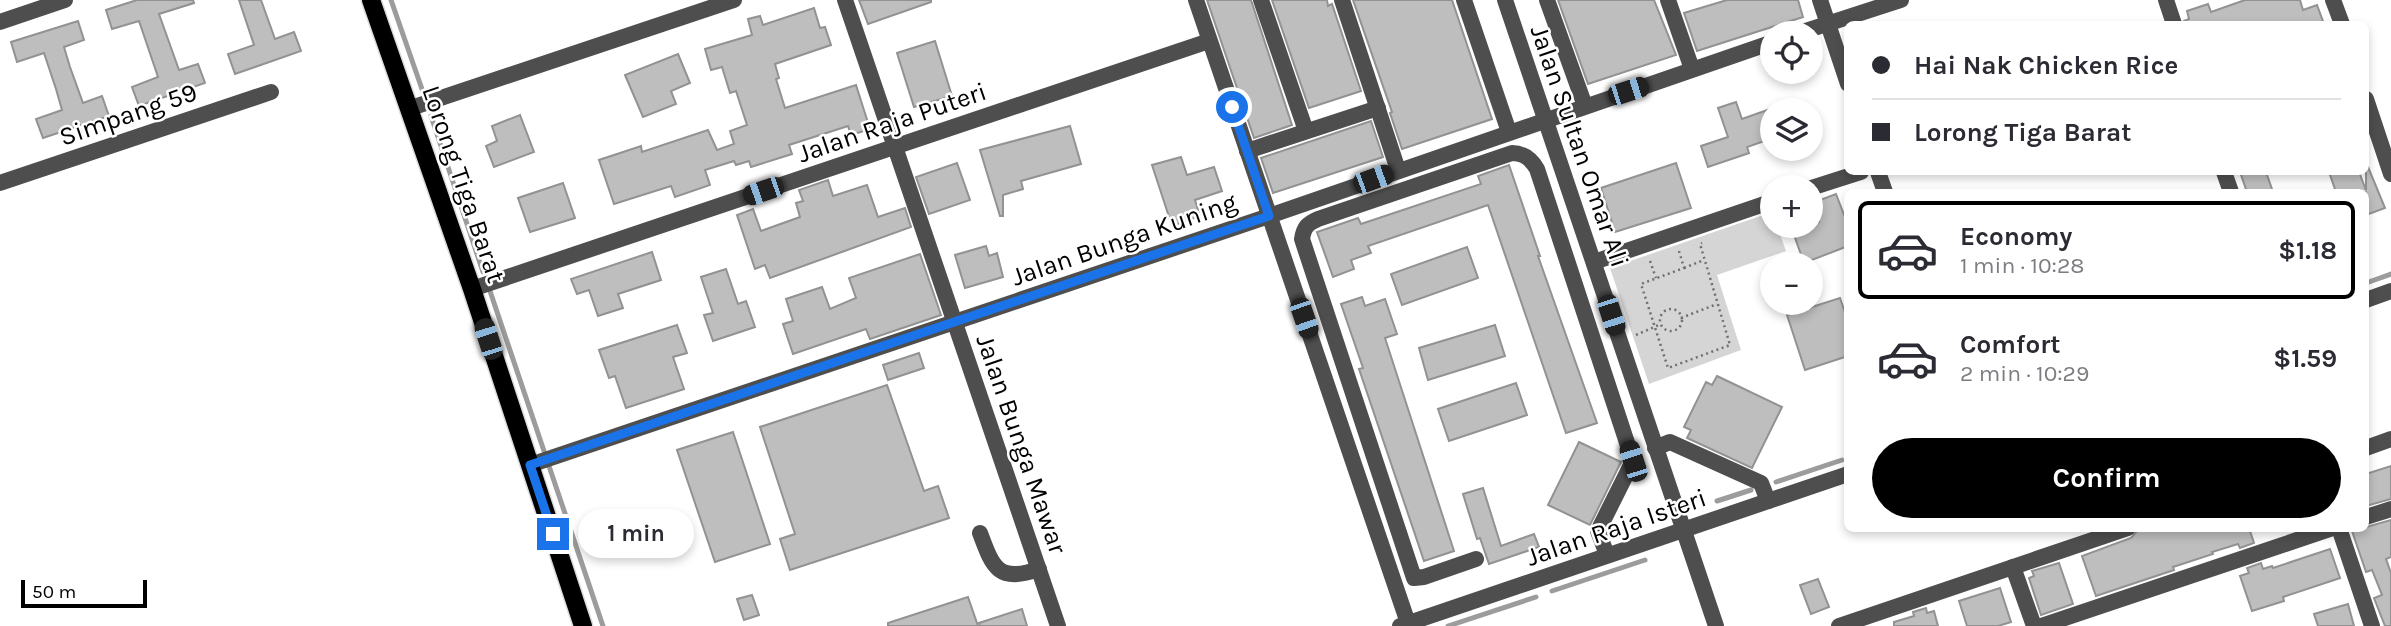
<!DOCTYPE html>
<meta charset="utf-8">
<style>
:root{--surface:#fff;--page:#f2f2f3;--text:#2b2b33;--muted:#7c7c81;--line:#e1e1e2;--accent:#000}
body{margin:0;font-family:Karla,sans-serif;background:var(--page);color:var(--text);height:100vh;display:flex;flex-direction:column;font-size:26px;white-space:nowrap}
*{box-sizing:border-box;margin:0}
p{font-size:23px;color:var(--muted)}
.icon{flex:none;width:38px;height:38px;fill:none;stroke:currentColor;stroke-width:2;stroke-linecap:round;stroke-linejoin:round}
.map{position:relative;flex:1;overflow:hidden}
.panel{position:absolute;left:1844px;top:189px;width:525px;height:343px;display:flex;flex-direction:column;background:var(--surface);border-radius:10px;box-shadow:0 4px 10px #0003}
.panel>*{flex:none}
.banner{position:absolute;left:1844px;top:21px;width:525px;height:154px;border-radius:10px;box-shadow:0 4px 10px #0003;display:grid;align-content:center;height:154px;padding:0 28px;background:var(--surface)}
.buttons{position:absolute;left:1760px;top:21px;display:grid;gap:14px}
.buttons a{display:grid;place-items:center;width:63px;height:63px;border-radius:50%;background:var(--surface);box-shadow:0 4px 10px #0003;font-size:35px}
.scale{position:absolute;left:21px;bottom:18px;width:126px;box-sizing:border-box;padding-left:7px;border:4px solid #000;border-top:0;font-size:19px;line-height:24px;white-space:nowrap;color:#000;-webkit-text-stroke:5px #fff;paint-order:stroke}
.end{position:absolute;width:32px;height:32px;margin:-16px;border:9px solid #1a73e8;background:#fff;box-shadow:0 0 0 4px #fff}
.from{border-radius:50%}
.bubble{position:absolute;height:49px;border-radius:24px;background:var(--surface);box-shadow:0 4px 10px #0003;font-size:23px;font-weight:700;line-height:49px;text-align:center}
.car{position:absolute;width:21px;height:42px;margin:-21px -10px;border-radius:9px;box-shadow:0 0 5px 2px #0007;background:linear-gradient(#222 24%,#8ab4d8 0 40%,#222 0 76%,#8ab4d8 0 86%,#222 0)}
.banner b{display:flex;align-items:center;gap:24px;height:66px;font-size:26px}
.banner b+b{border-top:2px solid var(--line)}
.banner i{width:18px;height:18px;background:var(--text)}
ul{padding:12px 0 0;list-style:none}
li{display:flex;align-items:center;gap:21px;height:98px;margin:0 14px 10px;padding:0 14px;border:4px solid transparent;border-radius:10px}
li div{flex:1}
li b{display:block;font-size:26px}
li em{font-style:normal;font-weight:700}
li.active{border-color:var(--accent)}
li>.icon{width:63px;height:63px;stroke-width:1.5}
.primary-button{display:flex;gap:14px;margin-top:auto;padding:14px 28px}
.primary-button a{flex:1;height:80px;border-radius:42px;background:var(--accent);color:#fff;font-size:28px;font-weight:700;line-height:80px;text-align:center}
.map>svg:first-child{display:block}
.green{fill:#d5d5d5}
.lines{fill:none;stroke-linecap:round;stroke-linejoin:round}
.stream{stroke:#9c9c9c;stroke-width:5}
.building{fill:#bebebe;stroke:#929292;stroke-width:2}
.major-casing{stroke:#dbdbdb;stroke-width:21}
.path{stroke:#707070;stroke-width:2.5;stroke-dasharray:2 3.5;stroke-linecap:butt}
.minor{stroke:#4e4e4e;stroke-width:16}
.major{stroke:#000;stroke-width:18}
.route{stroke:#1a73e8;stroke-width:9}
.labels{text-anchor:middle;stroke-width:5;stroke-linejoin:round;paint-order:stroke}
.street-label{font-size:26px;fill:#000;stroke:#fff}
</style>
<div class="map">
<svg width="2391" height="626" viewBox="0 0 2391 626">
<rect width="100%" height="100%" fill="#fff"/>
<polygon class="green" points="1772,212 1773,226 1777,226 1786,251 1717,275 1741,350 1649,384 1610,268"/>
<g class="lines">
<g class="stream">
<polyline points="391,0 423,92"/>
<polyline points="431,116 483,272"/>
<polyline points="2366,283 2391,274"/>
<polyline points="490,291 544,451"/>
<polyline points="549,466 603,626"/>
<polyline points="1776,482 1842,460"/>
<polyline points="1717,501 1751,490"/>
<polyline points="1552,591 1645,560"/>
<polyline points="1448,626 1536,597"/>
</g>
</g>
<g class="building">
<polygon points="137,0 193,0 194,3 159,14 179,70 198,64 205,83 139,106 132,87 158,77 139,21 112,29 106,10"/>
<polygon points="239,0 261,0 275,39 294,32 301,51 235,74 228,54 254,45"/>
<polygon points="859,0 931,0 931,2 868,24"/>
<polygon points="1207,0 1251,0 1292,125 1254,138"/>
<polygon points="1272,0 1327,0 1328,6 1332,4 1361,91 1309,108"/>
<polygon points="1353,0 1452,0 1492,119 1402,149 1390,113 1392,112"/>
<polygon points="1558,0 1654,0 1676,55 1588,84"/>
<polygon points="1727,0 1798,0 1803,17 1697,51 1684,13"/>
<polygon points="2245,0 2300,0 2303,10 2317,5 2324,24 2184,24 2184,21 2189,19 2187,11 2208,4 2211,12"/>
<polygon points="814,8 820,28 825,27 831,45 775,64 779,78 776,79 785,108 856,85 870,129 851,135 848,126 789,145 792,154 751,167 749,161 736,165 734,161 705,170 710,185 675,197 671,186 614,204 599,160 641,146 642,152 708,130 717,150 734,144 730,131 747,125 736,91 730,93 722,67 711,70 705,49 752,35 748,19 760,16 763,25"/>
<polygon points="78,21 84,40 64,47 70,67 83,103 102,96 109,116 43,138 36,119 62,110 56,89 44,53 17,62 11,42"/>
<polygon points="935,41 952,96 914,107 897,53"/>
<polygon points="678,54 690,83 671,91 676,104 643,117 625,75"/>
<polygon points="1736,102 1742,119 1773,108 1773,138 1747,147 1749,153 1708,167 1701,146 1728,137 1718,108"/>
<polygon points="520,115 534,152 494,167 486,146 497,141 492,126"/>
<polygon points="1371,121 1383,157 1273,193 1261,158"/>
<polygon points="1070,126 1081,164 1021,181 1023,189 1003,195 1003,216 1000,216 980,150"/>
<polygon points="1181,157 1187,175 1214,167 1222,191 1195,200 1200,216 1172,226 1152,165"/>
<polygon points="2366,162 2385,208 2366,215 2366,192 2336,192 2329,172 2359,172 2366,190"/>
<polygon points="957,163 970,200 929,214 916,177"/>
<polygon points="1676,163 1691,208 1615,232 1601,188"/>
<polygon points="1509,165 1540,256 1538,256 1597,423 1566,433 1488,205 1368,246 1371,253 1351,260 1354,269 1333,277 1317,232 1358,218 1361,224 1481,184 1478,176"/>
<polygon points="2240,172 2266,172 2273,192 2247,192"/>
<polygon points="828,180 833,196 867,185 878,217 905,208 911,227 770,278 765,265 755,269 737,215 753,209 761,231 800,217 796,203 803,201 799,190"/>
<polygon points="563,183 575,218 530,232 518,198"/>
<polygon points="1836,194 1848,225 1848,246 1804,263 1793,232 1819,222 1812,203"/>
<polygon points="986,246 989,256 997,253 1003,277 965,288 955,255"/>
<polygon points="1467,247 1478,278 1402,305 1391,274"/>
<polygon points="652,252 661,280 618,294 623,308 598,316 589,290 577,294 571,279"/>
<polygon points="920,254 941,315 870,339 866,329 793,354 783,324 793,321 786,299 822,287 830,309 856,298 849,278"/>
<polygon points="726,269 738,304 746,301 755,327 713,341 704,315 713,313 701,277"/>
<polygon points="1362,297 1365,306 1385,299 1397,334 1385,338 1454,551 1424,561 1359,369 1363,368 1341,304"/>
<polygon points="1840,298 1848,321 1848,356 1805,370 1787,315"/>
<polygon points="677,325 687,353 673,357 684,389 626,408 615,376 609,378 599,350"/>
<polygon points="1495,325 1505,356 1428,380 1419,348"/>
<polygon points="919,353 924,368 888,380 883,365"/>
<polygon points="1717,376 1782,407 1752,468 1687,438 1691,430 1684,427 1706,382 1712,385"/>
<polygon points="1516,383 1527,415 1449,441 1438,409"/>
<polygon points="887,385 924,491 938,486 949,518 790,570 780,539 795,534 760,427"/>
<polygon points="733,432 770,544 715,562 677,450"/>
<polygon points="1579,442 1621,462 1590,525 1548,505"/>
<polygon points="2391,466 2391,499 2366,506 2366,474"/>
<polygon points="1483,488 1501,546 1534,534 1539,547 1489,564 1480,538 1477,539 1463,494"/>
<polygon points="2391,520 2391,557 2386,559 2391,573 2391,626 2385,626 2374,598 2382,595 2372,570 2366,572 2352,531"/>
<polygon points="2144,528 2249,528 2254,543 2240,548 2238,544 2212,552 2213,554 2173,567 2174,570 2096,596 2082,556 2131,538 2138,530"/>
<polygon points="2330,549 2340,578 2283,597 2284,601 2252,611 2240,576 2249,573 2247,568 2261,563 2263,569 2272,566 2273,568"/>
<polygon points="2059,563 2073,604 2041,615 2029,578 2034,576 2032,571"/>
<polygon points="1818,579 1829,607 1811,614 1800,585"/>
<polygon points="2000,588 2011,622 1998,626 1967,626 1959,601"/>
<polygon points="752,595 759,615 744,620 737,599"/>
<polygon points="968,597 978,626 888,626 888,623"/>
<polygon points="2348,604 2354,626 2318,626 2314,614"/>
<polygon points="1926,608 1927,613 1934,611 1938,626 1894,626 1894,622 1914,616 1913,612"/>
<polygon points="1022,609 1027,626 980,626 979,623"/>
</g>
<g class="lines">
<defs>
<polyline id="major" points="371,0 472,289 583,626"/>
</defs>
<use href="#major" class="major-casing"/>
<g class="path">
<polyline points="1679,251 1684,268 1641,284 1668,368 1730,345 1700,244 1702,243"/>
<polyline points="1650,261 1656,278"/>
<polyline points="1684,268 1704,260"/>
<circle cx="1671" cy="320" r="11"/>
<polyline points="1681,318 1717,304"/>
<polyline points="1636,335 1661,324"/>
</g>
<g class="minor">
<polyline points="845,0 1058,626"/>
<polyline points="1196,0 1408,623"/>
<polyline points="1261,0 1306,131"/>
<polyline points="1342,0 1398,170"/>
<polyline points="1464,0 1509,132"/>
<polyline points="1505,0 1716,626"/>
<polyline points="1547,0 1585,106"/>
<polyline points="1668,0 1692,69"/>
<polyline points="1820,0 1848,84"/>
<polyline points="2166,0 2174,24"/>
<polyline points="2333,0 2342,24"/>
<polyline points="0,22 65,0"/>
<polyline points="1799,33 1901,0"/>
<polyline points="2366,99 2391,174"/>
<polyline points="411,108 734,0"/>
<polyline points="1247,151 1378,108"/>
<polyline points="1878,172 1885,192"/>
<polyline points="2224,172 2231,192"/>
<polyline points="0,183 271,92"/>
<polyline points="1811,188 1861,172"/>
<polyline points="1594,262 1773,201"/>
<polyline points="472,289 1209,41"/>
<polyline points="2366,300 2391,291"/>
<polyline points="1655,448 1670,442 1761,483 1768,501"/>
<polyline points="2366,448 2391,439"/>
<polyline points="530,465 1269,216 1773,42"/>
<polyline points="2366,517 2391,509"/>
<polyline points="2339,528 2372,626"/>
<path d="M980 533C993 568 998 583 1039 569"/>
<path d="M1476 559 1424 577 1414 578 1302 239C1304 227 1307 224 1318 219L1512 153C1524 153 1531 159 1537 169L1633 461 1598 531 1607 555"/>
<polyline points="2013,567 2034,626"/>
<polyline points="1400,626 1848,474"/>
<polyline points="1839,626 2128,528"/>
<polyline points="2041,626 2333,528"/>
</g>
<use href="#major" class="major"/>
</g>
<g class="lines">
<polyline class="route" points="553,534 530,465 1269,216 1232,107"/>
</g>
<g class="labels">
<g class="street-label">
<text transform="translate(128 114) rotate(-19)" y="9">Simpang 59</text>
<text transform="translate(892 122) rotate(-19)" y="9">Jalan Raja Puteri</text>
<text transform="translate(1580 146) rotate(71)" y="9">Jalan Sultan Omar Ali</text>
<text transform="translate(464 184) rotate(71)" y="9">Lorong Tiga Barat</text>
<text transform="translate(1124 239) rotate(-19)" y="9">Jalan Bunga Kuning</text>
<text transform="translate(1022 444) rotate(71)" y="9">Jalan Bunga Mawar</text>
<text transform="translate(1616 527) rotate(-19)" y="9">Jalan Raja Isteri</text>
</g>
</g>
</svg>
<div class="buttons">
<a><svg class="icon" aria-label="locate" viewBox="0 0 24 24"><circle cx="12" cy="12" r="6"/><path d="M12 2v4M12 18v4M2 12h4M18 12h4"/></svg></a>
<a><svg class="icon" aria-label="layers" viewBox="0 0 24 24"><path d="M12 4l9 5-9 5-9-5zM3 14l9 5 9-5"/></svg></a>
<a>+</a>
<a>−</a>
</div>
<div class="scale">50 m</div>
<i class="end from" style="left:1232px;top:107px"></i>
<i class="end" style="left:553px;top:534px"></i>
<div class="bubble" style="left:578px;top:509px;width:116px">1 min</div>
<i class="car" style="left:1628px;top:91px;rotate:72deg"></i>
<i class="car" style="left:1373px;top:179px;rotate:70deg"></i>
<i class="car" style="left:763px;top:191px;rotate:251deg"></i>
<i class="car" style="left:1611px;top:315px;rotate:162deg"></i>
<i class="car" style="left:1304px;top:318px;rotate:161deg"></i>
<i class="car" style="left:488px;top:339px;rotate:342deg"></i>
<i class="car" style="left:1633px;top:461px;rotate:342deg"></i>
<div class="banner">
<b><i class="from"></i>Hai Nak Chicken Rice</b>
<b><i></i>Lorong Tiga Barat</b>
</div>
<section class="panel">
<ul>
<li class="active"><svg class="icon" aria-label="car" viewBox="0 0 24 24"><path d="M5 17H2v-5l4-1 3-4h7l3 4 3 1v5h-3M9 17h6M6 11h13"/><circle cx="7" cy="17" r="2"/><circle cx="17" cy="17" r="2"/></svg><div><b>Economy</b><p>1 min · 10:28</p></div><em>$1.18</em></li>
<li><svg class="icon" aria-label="car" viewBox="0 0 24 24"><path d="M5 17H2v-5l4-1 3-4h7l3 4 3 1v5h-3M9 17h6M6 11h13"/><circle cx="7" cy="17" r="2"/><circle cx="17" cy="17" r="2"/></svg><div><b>Comfort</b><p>2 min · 10:29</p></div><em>$1.59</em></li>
</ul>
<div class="primary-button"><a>Confirm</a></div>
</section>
</div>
